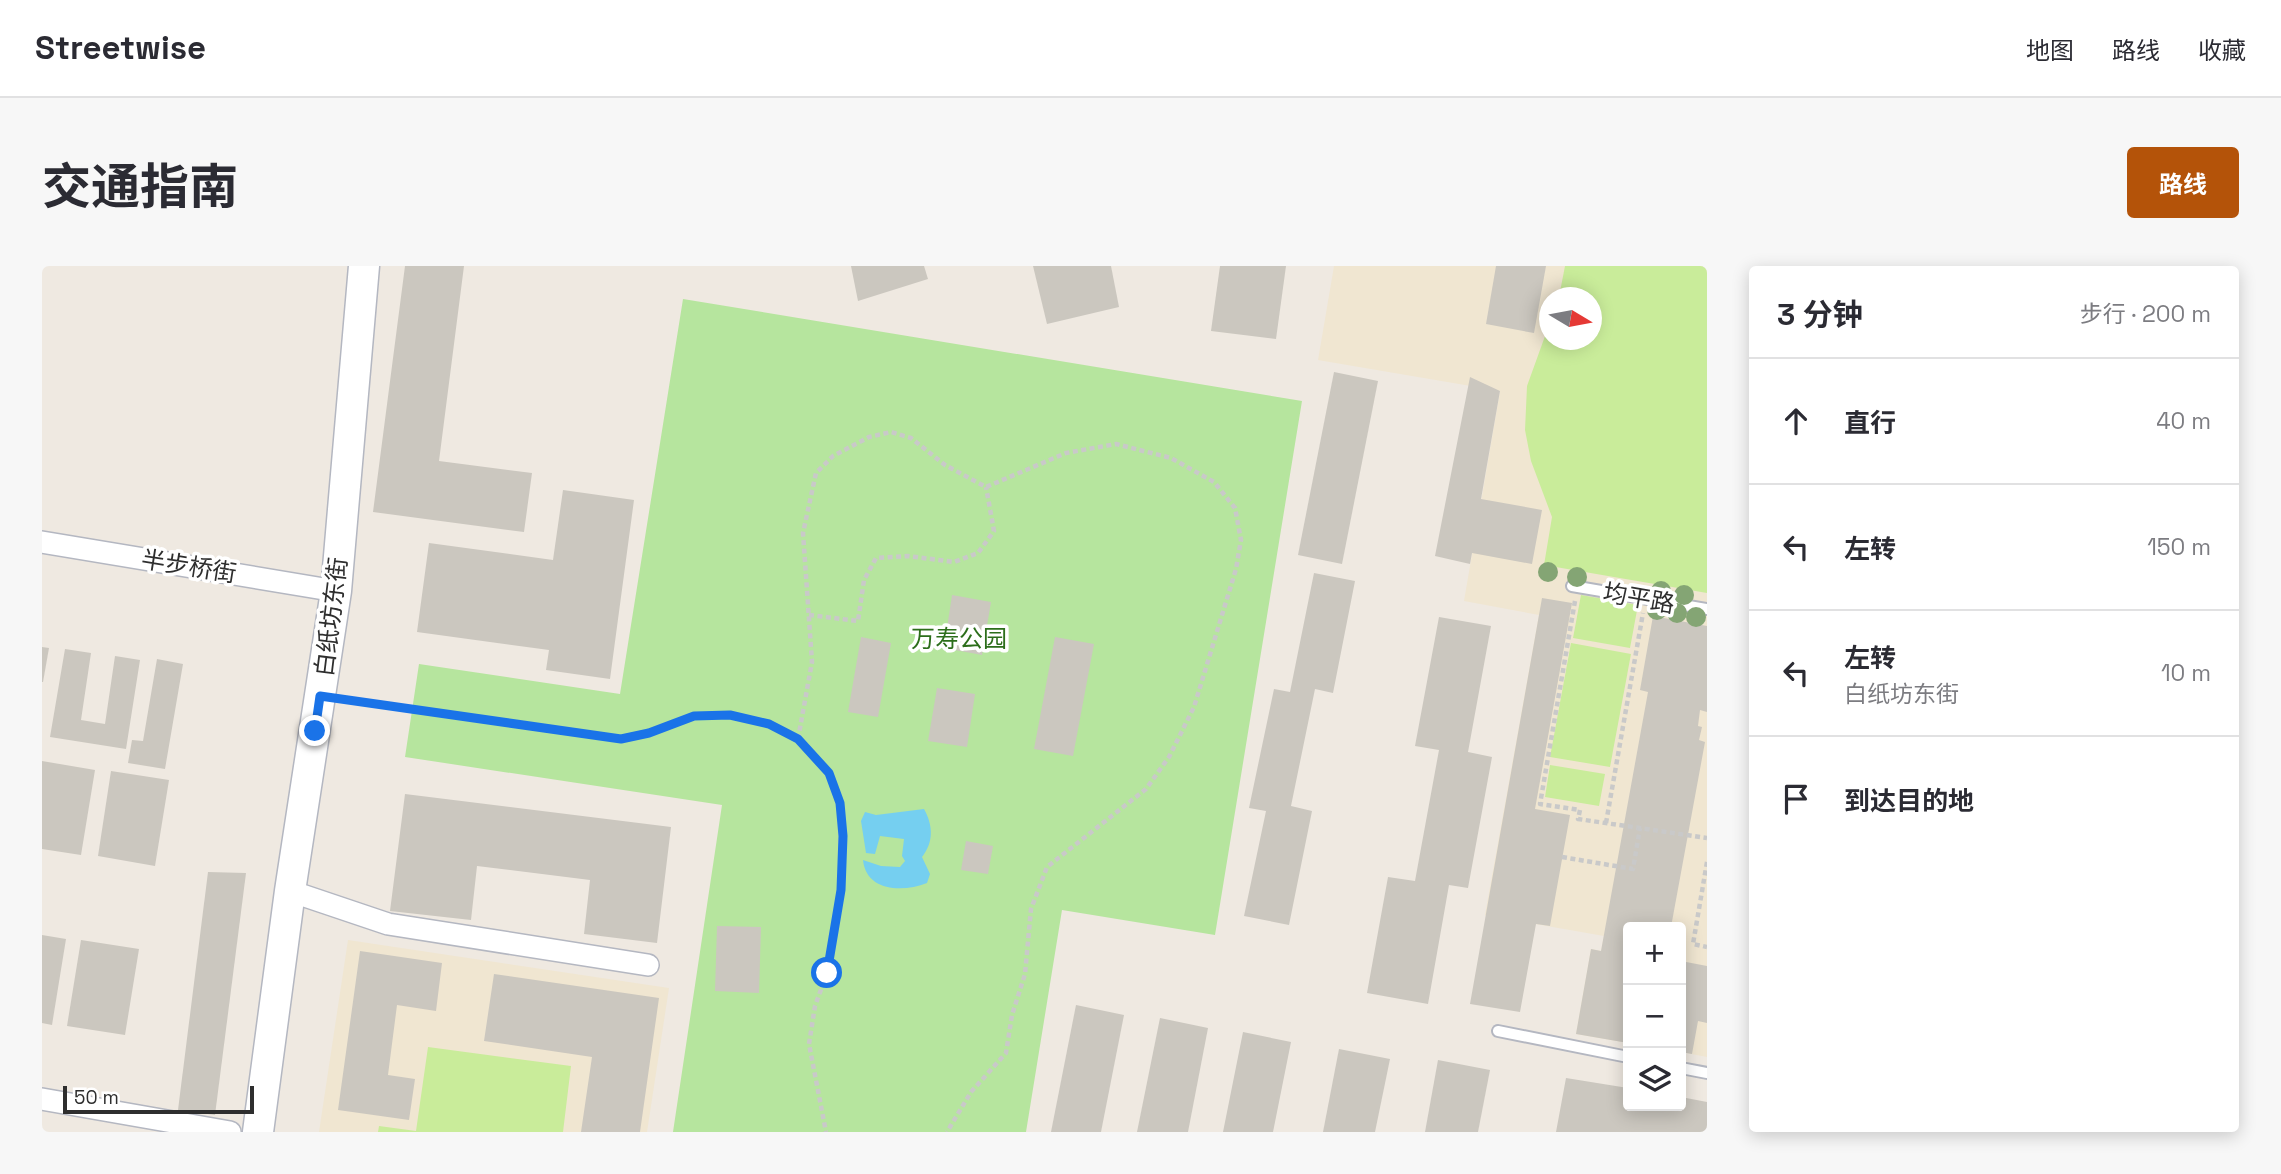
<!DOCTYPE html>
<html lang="zh">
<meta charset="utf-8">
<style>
:root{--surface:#fff;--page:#f7f7f7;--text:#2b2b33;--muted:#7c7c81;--line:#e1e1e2;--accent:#b45309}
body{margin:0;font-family:"Space Grotesk","Noto Sans SC",sans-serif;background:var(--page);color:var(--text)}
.controls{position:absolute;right:21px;bottom:21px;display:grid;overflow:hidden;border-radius:7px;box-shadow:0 4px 18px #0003}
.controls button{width:63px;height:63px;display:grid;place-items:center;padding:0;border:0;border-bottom:2px solid var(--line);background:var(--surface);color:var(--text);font:35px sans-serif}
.compass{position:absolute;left:1497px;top:21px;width:63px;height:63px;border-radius:50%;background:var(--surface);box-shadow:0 4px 18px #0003;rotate:100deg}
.scale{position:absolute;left:21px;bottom:18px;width:191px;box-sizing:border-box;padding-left:7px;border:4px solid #2e2e2e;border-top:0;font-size:19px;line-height:24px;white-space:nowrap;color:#2e2e2e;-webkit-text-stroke:5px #fff;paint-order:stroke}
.stop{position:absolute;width:21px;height:21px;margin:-16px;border:5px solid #1a73e8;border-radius:50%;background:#fff}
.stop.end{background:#1a73e8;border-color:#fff;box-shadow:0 2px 7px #0008}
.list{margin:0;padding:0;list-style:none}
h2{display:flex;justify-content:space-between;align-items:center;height:91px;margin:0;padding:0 28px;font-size:30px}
h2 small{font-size:23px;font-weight:400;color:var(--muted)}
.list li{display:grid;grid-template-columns:46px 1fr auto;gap:21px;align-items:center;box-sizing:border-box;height:126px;padding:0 28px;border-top:2px solid var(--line)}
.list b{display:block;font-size:26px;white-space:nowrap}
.list p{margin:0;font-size:23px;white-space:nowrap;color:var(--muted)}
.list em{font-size:23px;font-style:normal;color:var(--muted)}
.icon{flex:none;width:38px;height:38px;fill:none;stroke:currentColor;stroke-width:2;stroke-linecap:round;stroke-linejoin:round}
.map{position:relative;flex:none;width:1665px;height:866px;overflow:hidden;border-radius:7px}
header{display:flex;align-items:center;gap:42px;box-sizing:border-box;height:98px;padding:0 35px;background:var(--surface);border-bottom:2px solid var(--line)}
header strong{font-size:33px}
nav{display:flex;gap:38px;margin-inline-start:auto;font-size:24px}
.intro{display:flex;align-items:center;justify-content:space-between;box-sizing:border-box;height:168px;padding:0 42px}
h1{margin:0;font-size:49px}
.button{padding:18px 32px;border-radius:7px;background:var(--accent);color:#fff;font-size:24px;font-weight:700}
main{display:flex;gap:42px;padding:0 42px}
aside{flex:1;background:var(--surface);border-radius:7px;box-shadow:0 4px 18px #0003}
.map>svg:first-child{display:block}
.education{fill:#f0e6d1;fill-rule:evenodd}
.green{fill:#b6e59e}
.pitch{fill:#c9ec9a}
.water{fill:#75cff0}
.building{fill:#cbc7bf}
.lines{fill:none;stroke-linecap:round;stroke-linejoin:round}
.lane-casing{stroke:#b4b7c1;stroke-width:14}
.street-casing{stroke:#b4b7c1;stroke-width:24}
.secondary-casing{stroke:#b4b7c1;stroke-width:33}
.path{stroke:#c9c9c9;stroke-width:4.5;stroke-dasharray:5 3.5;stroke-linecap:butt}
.lane{stroke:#fff;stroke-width:10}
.street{stroke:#fff;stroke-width:21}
.secondary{stroke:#fff;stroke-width:30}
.tree{fill:#84a574}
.route{stroke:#1a73e8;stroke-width:9}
.labels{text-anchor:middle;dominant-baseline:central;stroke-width:7;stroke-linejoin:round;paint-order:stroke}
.street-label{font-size:24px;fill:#2e2e2e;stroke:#fff}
.park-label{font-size:24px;fill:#2c6e1b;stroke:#fff}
</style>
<header>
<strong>Streetwise</strong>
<nav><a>地图</a><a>路线</a><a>收藏</a></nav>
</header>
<div class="intro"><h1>交通指南</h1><a class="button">路线</a></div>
<main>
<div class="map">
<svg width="1665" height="866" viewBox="0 0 1665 866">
<rect width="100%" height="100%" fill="#efe9e1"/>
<g class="education">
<path d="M1292,0H1665V791L1639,786V661H1586V777L1534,768L1549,683L1559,685L1562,670L1443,649L1497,349L1422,335L1458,125L1276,94ZM1507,32H1549V74H1507Z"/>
<polygon points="306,674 627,722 605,866 277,866"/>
</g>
<polygon class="green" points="641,33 1260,135 1173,669 1020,644 984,866 631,866 680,539 363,491 377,398 578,428"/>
<g class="pitch">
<polygon points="1523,0 1665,0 1665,327 1502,299 1510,251 1489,195 1483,164 1485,120 1507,59 1507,74 1549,74 1549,32 1517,31"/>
<polygon points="1539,329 1596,339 1588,382 1531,372"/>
<polygon points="1529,377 1589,388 1568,501 1508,491"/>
<polygon points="1508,499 1563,508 1557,540 1503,531"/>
<polygon points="386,781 529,800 521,866 336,866 337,860 374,865"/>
</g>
<path class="water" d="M882,543C891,559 892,576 880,591L888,608L885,617C860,627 824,625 821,594L839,600L858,601L863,595L860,590L862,573L838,570L833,588L824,587L819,555L823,546L834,549Z"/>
<g class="building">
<polygon points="363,0 422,0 397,195 490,207 482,266 331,246"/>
<polygon points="809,0 882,0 886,13 816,35"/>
<polygon points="991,0 1069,0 1077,41 1005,58"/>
<polygon points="1178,0 1244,0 1234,73 1169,65"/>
<polygon points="1454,0 1504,0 1492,67 1444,58"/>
<polygon points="1292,106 1336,115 1300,298 1256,289"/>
<polygon points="1428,111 1458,125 1439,233 1500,244 1490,298 1430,287 1428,298 1393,290"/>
<polygon points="521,224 592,234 568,413 504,404 507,384 375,366 387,277 511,294"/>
<polygon points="1272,307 1313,315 1291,427 1273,423 1249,540 1270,545 1247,659 1202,650 1224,545 1207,542 1232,423 1248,426"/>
<polygon points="910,329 949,336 940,389 902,382"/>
<polygon points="1500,332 1530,337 1493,543 1528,549 1508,660 1494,658 1478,746 1428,738"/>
<polygon points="1611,350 1665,360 1665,446 1658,444 1656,460 1660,461 1657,474 1663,476 1629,661 1586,661 1586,777 1534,768 1549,683 1559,685 1606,426 1598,424"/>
<polygon points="1397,351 1449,360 1426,486 1450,491 1426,622 1407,619 1386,738 1325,727 1346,611 1373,615 1397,484 1373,480"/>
<polygon points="819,371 849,377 836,451 806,446"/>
<polygon points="1013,371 1052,378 1031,490 992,483"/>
<polygon points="0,381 7,382 1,416 0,416"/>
<polygon points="23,383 49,387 39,454 63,458 73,390 98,394 84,483 8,471"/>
<polygon points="115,393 141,398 123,503 86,497 90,474 101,475"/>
<polygon points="895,422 933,428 925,481 886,475"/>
<polygon points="0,495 53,504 39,589 0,583"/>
<polygon points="69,505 127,514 113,600 56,590"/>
<polygon points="363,528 629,561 615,677 542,668 548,614 435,600 429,654 348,645"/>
<polygon points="924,575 951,580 946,608 919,604"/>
<polygon points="166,606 204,607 173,849 136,844"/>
<polygon points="675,660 719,661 717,727 673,725"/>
<polygon points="0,669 24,673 10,759 0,757"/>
<polygon points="39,674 97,683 83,769 25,760"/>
<polygon points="318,685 400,697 394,745 355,739 346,809 373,813 367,854 296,844"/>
<polygon points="1639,695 1665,700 1665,757 1656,755 1650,788 1639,786"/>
<polygon points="452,708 617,732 598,866 539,866 550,791 442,775"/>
<polygon points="1034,739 1082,749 1059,866 1009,866"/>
<polygon points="1118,752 1166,762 1146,866 1095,866"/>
<polygon points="1201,766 1249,776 1231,866 1181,866"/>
<polygon points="1297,783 1348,793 1333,866 1281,866"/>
<polygon points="1396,794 1448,804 1436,866 1383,866"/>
<polygon points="1524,812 1586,822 1586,840 1639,840 1639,831 1665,836 1665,866 1514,866"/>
</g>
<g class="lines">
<g class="lane-casing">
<g id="lane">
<polyline points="1530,320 1665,343"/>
<polyline points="1456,765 1586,791"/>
<polyline points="1639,802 1665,807"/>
</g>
</g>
<g class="street-casing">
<g id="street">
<polyline points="0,276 294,325"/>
<polyline points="248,625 346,658 606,699"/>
<polyline points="0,833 188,866"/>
</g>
</g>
<g class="secondary-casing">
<polyline id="secondary" points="216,866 248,625 294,325 322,0"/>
</g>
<g class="path">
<polyline points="1533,335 1498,538 1538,544 1536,553 1665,572"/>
<polyline points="767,349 816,355 822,314 834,292 866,290 912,296 936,287 952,265 944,221"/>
<polyline points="303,433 579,473 607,467 652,450 688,449 728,458 756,473 787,507 798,537 799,624 785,707 773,740 767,778 784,866"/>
<polyline points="756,473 770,396 761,267 774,207 791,190 827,171 849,166 869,172 903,199 944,221 1024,187 1074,178 1129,192 1172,216 1193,242 1199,274 1194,303 1152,441 1127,491 1104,523 1005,601 989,643 983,708 970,749 964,787 929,826 905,866"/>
<polyline points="1564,557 1601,347"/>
<polyline points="1520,591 1591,603 1598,562"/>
<polyline points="1665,596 1651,678 1665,681"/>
</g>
<use href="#lane" class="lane"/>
<use href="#street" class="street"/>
<use href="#secondary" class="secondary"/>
</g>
<g class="tree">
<circle cx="1506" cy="306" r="10"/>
<circle cx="1535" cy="311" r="10"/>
<circle cx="1619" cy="325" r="10"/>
<circle cx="1642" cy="329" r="10"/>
<circle cx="1615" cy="344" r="10"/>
<circle cx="1635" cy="347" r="10"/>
<circle cx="1654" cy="351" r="10"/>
</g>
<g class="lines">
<polyline class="route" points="273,465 278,430 579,473 607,467 652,450 688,449 727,458 756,473 787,507 798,537 801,570 799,624 785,707"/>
</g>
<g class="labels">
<g class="street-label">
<text transform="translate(147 300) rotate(9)">半步桥街</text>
<text transform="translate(1597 332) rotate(10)">均平路</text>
<text transform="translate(289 351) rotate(-83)">白纸坊东街</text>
</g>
<g class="park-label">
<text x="917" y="372">万寿公园</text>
</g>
</g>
</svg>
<div class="controls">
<button>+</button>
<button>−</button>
<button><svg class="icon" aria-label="layers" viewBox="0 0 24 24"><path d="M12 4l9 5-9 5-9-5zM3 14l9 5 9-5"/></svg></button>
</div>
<svg class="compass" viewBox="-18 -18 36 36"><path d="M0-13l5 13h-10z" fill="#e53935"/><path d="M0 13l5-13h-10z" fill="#7c7c81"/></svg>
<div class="scale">50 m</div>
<div class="stop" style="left:785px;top:707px"></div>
<div class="stop end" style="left:273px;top:465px"></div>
</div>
<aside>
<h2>3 分钟<small>步行 · 200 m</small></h2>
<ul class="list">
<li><svg class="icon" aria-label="ahead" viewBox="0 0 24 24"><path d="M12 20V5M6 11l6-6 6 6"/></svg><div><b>直行</b></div><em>40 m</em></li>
<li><svg class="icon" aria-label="left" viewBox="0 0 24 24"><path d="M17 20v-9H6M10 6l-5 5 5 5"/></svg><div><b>左转</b></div><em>150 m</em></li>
<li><svg class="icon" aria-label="left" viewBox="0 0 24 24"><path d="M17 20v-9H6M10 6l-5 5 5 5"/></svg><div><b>左转</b><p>白纸坊东街</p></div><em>10 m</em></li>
<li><svg class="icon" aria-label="arrive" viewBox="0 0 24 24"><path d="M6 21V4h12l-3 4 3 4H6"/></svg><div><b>到达目的地</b></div></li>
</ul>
</aside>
</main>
